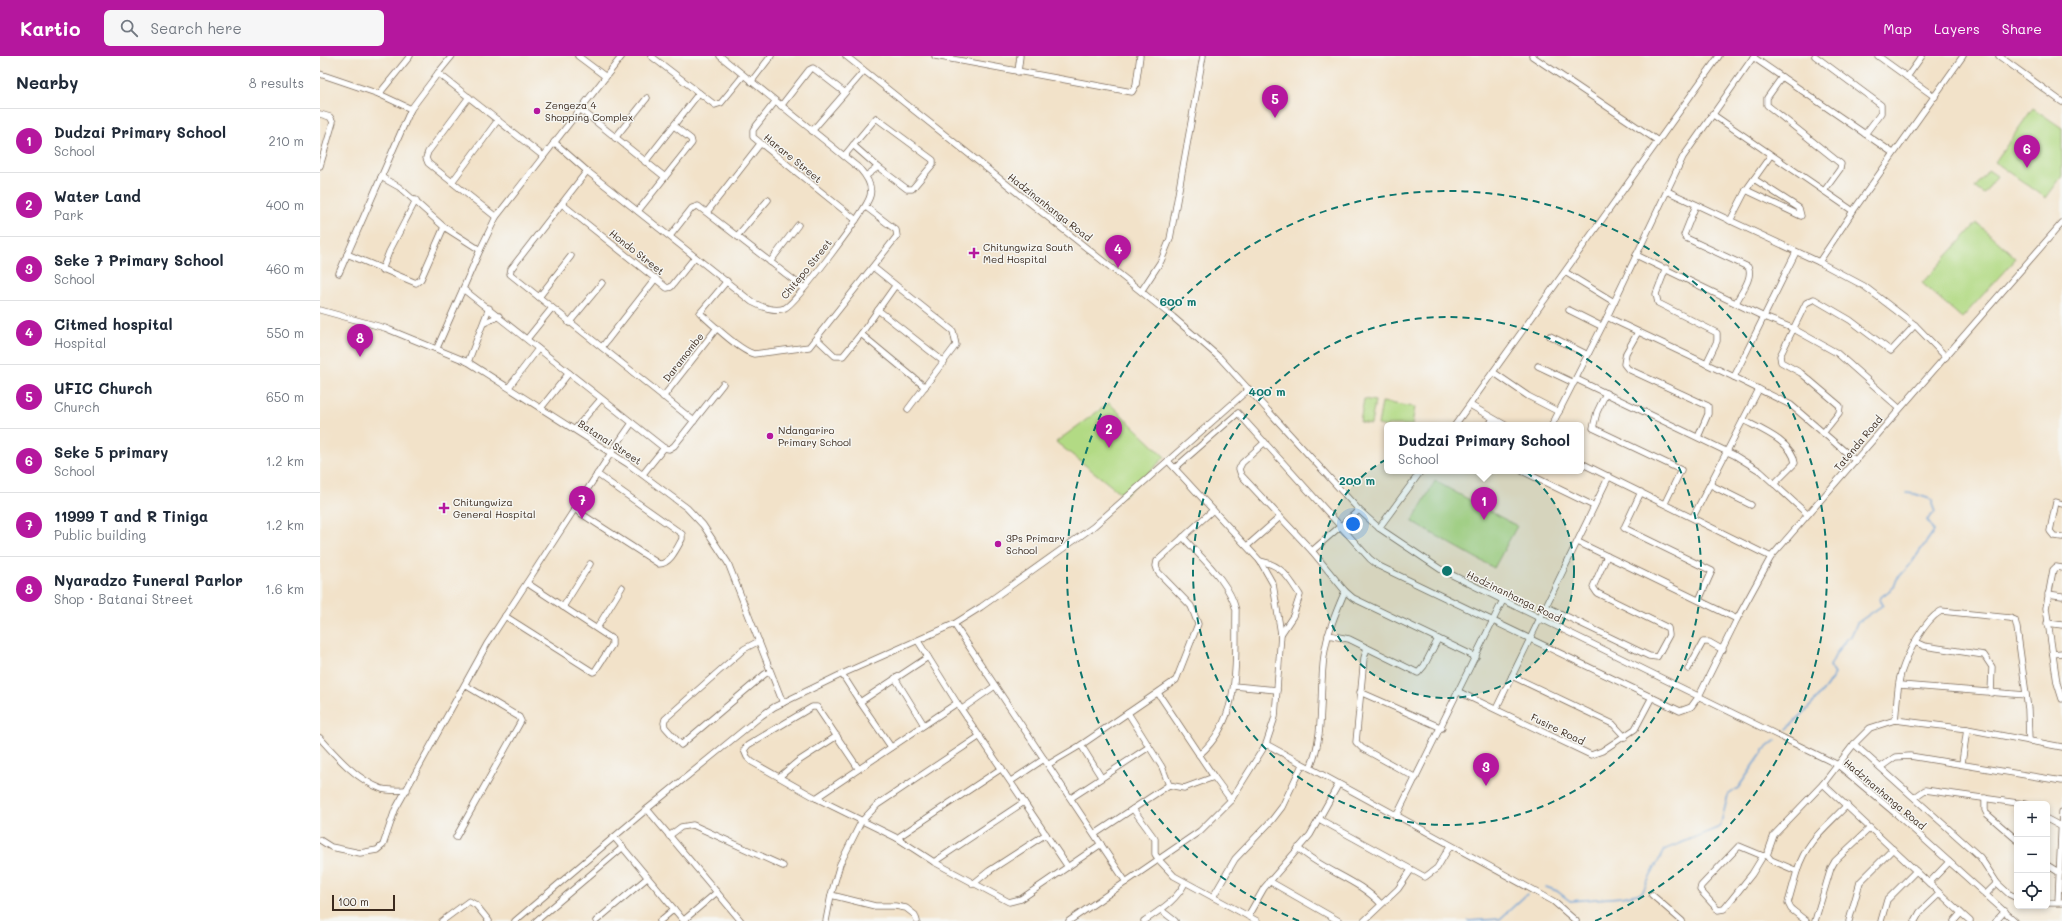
<!DOCTYPE html>
<meta charset="utf-8">
<style>
:root{--surface:#fff;--page:#f6f6f7;--text:#1f2937;--muted:#747a83;--line:#e0e1e3;--accent:#b5179e}
body{margin:0;font-family:Mali,sans-serif;background:var(--page);color:var(--text)}
.controls{position:absolute;right:12px;bottom:12px;display:grid;overflow:hidden;border-radius:6px;box-shadow:0 2px 6px #0003}
.controls button{width:36px;height:36px;display:grid;place-items:center;padding:0;border:0;border-bottom:1px solid var(--line);background:var(--surface);color:var(--text);font:20px sans-serif}
.scale{position:absolute;left:12px;bottom:10px;width:63px;box-sizing:border-box;padding-left:4px;border:2px solid #3b2a1e;border-top:0;font-size:11px;line-height:14px;white-space:nowrap;color:#3b2a1e;-webkit-text-stroke:3px #f6f6f2;paint-order:stroke}
.you{position:absolute;left:1033px;top:468px;width:14px;height:14px;margin:-10px;border:3px solid #fff;border-radius:50%;background:#1a73e8;box-shadow:0 0 0 6px #1a73e833}
.badge{display:grid;place-items:center;width:26px;height:26px;border-radius:50%;background:var(--accent);color:#fff;font-size:13px;font-weight:700}
.pin{position:absolute;translate:-50% -33px;filter:drop-shadow(0 1px 2px #0008)}
.pin::after{content:'';position:absolute;top:21px;width:14px;height:12px;background:inherit;clip-path:polygon(0 0,100% 0,50% 100%)}
.popup{position:absolute;left:1064px;top:366px;width:200px;height:52px;box-sizing:border-box;display:grid;place-content:center;border-radius:6px;background:var(--surface);filter:drop-shadow(0 1px 3px #0005);font-size:13px;white-space:nowrap;color:var(--muted)}
.popup b{font-size:15px;color:var(--text)}
.popup::after{content:'';position:absolute;left:50%;top:100%;margin-left:-8px;border:8px solid transparent;border-top-color:var(--surface)}
.list{margin:0;padding:0;list-style:none}
h2{display:flex;justify-content:space-between;align-items:center;height:52px;margin:0;padding:0 16px;font-size:17px}
h2 small{font-size:13px;font-weight:400;color:var(--muted)}
.list li{display:grid;grid-template-columns:26px 1fr auto;gap:12px;align-items:center;box-sizing:border-box;height:64px;padding:0 16px;border-top:1px solid var(--line)}
.list b{display:block;font-size:15px;white-space:nowrap}
.list p{margin:0;font-size:13px;white-space:nowrap;color:var(--muted)}
.list em{font-size:13px;font-style:normal;color:var(--muted)}
.icon{flex:none;width:22px;height:22px;fill:none;stroke:currentColor;stroke-width:2;stroke-linecap:round;stroke-linejoin:round}
.map{position:relative;flex:none;width:1742px;height:865px;overflow:hidden}
header{display:flex;align-items:center;gap:24px;box-sizing:border-box;height:56px;padding:0 20px;background:var(--accent);color:#fff}
header strong{font-size:19px}
nav{display:flex;gap:22px;margin-inline-start:auto;font-size:14px}
.search{width:280px;height:36px;background:var(--page);display:flex;align-items:center;gap:10px;box-sizing:border-box;padding:0 14px;border-radius:6px;color:var(--muted);font-size:15px}
main{display:flex}
aside{flex:1;background:var(--surface)}
.map>svg:first-child{display:block}
.green{fill:#b2da84;stroke:#768251}
.lines{fill:none;stroke-linecap:round;stroke-linejoin:round}
.stream{stroke:#689fd5;stroke-width:1.5}
.minor-casing{stroke:#7b6a5a;stroke-width:7}
.minor{stroke:#fff;stroke-width:5.5}
.ring{fill:none;stroke:#0f766e;stroke-width:2;stroke-dasharray:7 5}
.poi-dot{fill:#b5179e;stroke:#f6f6f2;stroke-width:1.5}
.labels{text-anchor:middle;dominant-baseline:central;stroke-width:3;stroke-linejoin:round;paint-order:stroke}
.poi-label{font-size:10px;fill:#3b2a1e;stroke:#f6f6f2;text-anchor:start}
.street-label{font-size:10px;fill:#3b2a1e;stroke:#f6f6f2}
.centre{fill:#0f766e;stroke:#f6f6f2;stroke-width:2}
.ring-label{font-size:12px;text-anchor:middle;font-weight:bold;fill:#0f766e;stroke:#f6f6f2;stroke-width:3;stroke-linejoin:round;paint-order:stroke}
</style>
<header>
<strong>Kartio</strong>
<div class="search"><svg class="icon" aria-label="search" viewBox="0 0 24 24"><circle cx="10" cy="10" r="6"/><path d="M15 15l6 6"/></svg>Search here</div>
<nav><a>Map</a><a>Layers</a><a>Share</a></nav>
</header>
<main>
<aside>
<h2>Nearby<small>8 results</small></h2>
<ul class="list">
<li><span class="badge">1</span><div><b>Dudzai Primary School</b><p>School</p></div><em>210 m</em></li>
<li><span class="badge">2</span><div><b>Water Land</b><p>Park</p></div><em>400 m</em></li>
<li><span class="badge">3</span><div><b>Seke 7 Primary School</b><p>School</p></div><em>460 m</em></li>
<li><span class="badge">4</span><div><b>Citmed hospital</b><p>Hospital</p></div><em>550 m</em></li>
<li><span class="badge">5</span><div><b>UFIC Church</b><p>Church</p></div><em>650 m</em></li>
<li><span class="badge">6</span><div><b>Seke 5 primary</b><p>School</p></div><em>1.2 km</em></li>
<li><span class="badge">7</span><div><b>11999 T and R Tiniga</b><p>Public building</p></div><em>1.2 km</em></li>
<li><span class="badge">8</span><div><b>Nyaradzo Funeral Parlor</b><p>Shop · Batanai Street</p></div><em>1.6 km</em></li>
</ul>
</aside>
<div class="map">
<svg width="1742" height="865" viewBox="0 0 1742 865">
<rect width="100%" height="100%" fill="#f6f6f2"/>
<filter id="ink" filterUnits="userSpaceOnUse"><feTurbulence type="fractalNoise" baseFrequency=".025" numOctaves="2"/><feDisplacementMap in="SourceGraphic" scale="8" xChannelSelector="R" yChannelSelector="G"/><feConvolveMatrix kernelMatrix="1 2 1 2 8 2 1 2 1" color-interpolation-filters="sRGB"/></filter>
<filter id="wash" filterUnits="userSpaceOnUse"><feTurbulence type="fractalNoise" baseFrequency=".012" numOctaves="4" result="noise"/><feDisplacementMap in="SourceGraphic" scale="16" xChannelSelector="R" yChannelSelector="G"/><feGaussianBlur stdDeviation="0.9" result="paint"/><feColorMatrix in="noise" values="0 0 0 0 0 0 0 0 0 0 0 0 0 0 0 0 0 1.4 0 .05"/><feComposite in="paint" operator="in"/></filter>
<g filter="url(#wash)">
<rect width="100%" height="100%" fill="#f2e2c9"/>
<g class="green">
<polygon points="1713,52 1742,72 1742,120 1726,142 1675,106"/>
<polygon points="1668,114 1677,120 1664,138 1655,132"/>
<polygon points="1657,167 1696,202 1642,262 1602,227"/>
<polygon points="1044,343 1055,345 1051,368 1040,366"/>
<polygon points="1062,346 1095,351 1092,369 1067,369 1067,371 1058,369"/>
<polygon points="789,347 845,401 804,440 736,386"/>
<polygon points="1115,425 1197,470 1174,512 1092,466"/>
</g>
<g class="lines">
<g class="stream">
<path d="M1467,673C1486,656 1502,639 1515,618L1510,610L1516,598L1525,585L1531,580L1537,567L1563,549L1560,544L1561,541L1574,531L1577,523L1590,509L1614,475L1607,464L1615,456L1612,448L1613,444L1595,438L1586,437"/>
<polyline points="1226,831 1237,835 1250,845 1302,841 1322,837 1344,794 1400,771 1408,739 1418,732 1445,693 1456,684"/>
<polyline points="1148,865 1180,863 1207,838"/>
</g>
</g>
</g>
<g filter="url(#ink)">
<g class="lines">
<g class="minor-casing">
<g id="minor">
<polyline points="258,0 286,21"/>
<polyline points="331,0 395,49 401,47 423,20"/>
<polyline points="526,0 853,261 900,302 1039,454 1059,472 1120,513 1518,709 1575,757 1695,865"/>
<polyline points="615,0 812,36 816,29 820,0"/>
<polyline points="1212,0 1338,85"/>
<polyline points="1495,0 1561,49 1561,57 1545,78"/>
<polyline points="1558,0 1615,41"/>
<polyline points="1679,0 1742,46"/>
<polyline points="1433,1 1573,97"/>
<polyline points="698,16 700,0"/>
<polyline points="118,17 132,0"/>
<polyline points="0,18 59,38 90,0"/>
<polyline points="1462,21 1447,42 1447,49 1521,108 1520,113 1504,135"/>
<polyline points="1587,21 1602,0"/>
<polyline points="431,26 451,0"/>
<polyline points="59,38 91,53 118,17 223,100"/>
<polyline points="149,41 108,96 106,102 108,107 176,161"/>
<polyline points="455,46 433,74 433,81 536,164"/>
<polyline points="461,50 489,14 493,12 524,36"/>
<polyline points="260,53 345,121 318,155"/>
<polyline points="0,58 10,61 13,66 0,110"/>
<polyline points="1392,58 1533,155"/>
<polyline points="492,75 544,15"/>
<polyline points="295,82 327,42"/>
<path d="M234,86L267,115L432,246C441,251 455,256 465,252C476,247 547,153 550,140C553,130 547,121 540,113L400,0"/>
<polyline points="533,89 558,111"/>
<polyline points="524,100 556,62 613,104 613,108 592,133 587,133 558,111 546,120"/>
<polyline points="325,106 379,37"/>
<polyline points="267,115 191,213 190,218 374,365"/>
<polyline points="61,121 79,131 124,171 160,194"/>
<polyline points="345,121 372,87 371,83 354,70"/>
<polyline points="132,126 178,64"/>
<polyline points="1426,134 1481,160 1479,152 1434,123"/>
<polyline points="1347,135 1499,206 1544,230 1595,269 1626,301"/>
<polyline points="242,148 347,232 351,231 375,201"/>
<path d="M1376,149L1364,179L1366,182L1428,211C1434,221 1420,238 1416,247"/>
<polyline points="387,156 440,88"/>
<polyline points="1410,165 1426,134 1451,99"/>
<polyline points="350,180 372,152 378,150 484,232"/>
<polyline points="417,180 448,144"/>
<polyline points="27,198 96,227 101,223 124,171"/>
<polyline points="1316,199 1444,261 1472,272 1517,297 1579,352"/>
<polyline points="450,206 478,169"/>
<polyline points="1499,206 1533,155 1643,0"/>
<polyline points="553,211 633,275 636,289 588,353"/>
<polyline points="1346,212 1336,238 1338,247 1397,277 1397,285 1386,308"/>
<polyline points="62,214 69,196 96,144"/>
<polyline points="1245,216 1294,246"/>
<polyline points="19,217 91,53"/>
<path d="M407,225L380,257C392,268 420,295 434,298L489,291L577,180L576,174L546,151"/>
<polyline points="143,233 344,392 323,418"/>
<polyline points="822,234 841,205 850,183 883,0"/>
<polyline points="219,241 251,200"/>
<polyline points="0,254 65,272 148,306 308,408 367,452 383,469 408,507 463,647"/>
<polyline points="558,254 624,306"/>
<polyline points="1249,254 1281,270"/>
<polyline points="1287,261 1414,321 1471,349 1536,405"/>
<polyline points="164,267 179,260"/>
<polyline points="249,267 282,227"/>
<polyline points="1318,276 1306,297 1304,308 1308,313 1388,350 1388,358 1378,381"/>
<polyline points="541,278 605,331"/>
<polyline points="1230,280 1268,299"/>
<polyline points="207,283 232,252"/>
<polyline points="497,283 515,300 523,300 541,278 575,230"/>
<polyline points="282,291 336,222"/>
<polyline points="117,292 160,194 176,161 302,0"/>
<polyline points="148,306 169,252"/>
<polyline points="1218,310 1254,327"/>
<polyline points="1173,316 1208,340 1239,356"/>
<polyline points="1414,321 1476,196"/>
<polyline points="1256,323 1414,399 1440,415 1487,458"/>
<polyline points="189,331 218,293"/>
<polyline points="1286,337 1277,356 1273,372 1361,414 1345,447"/>
<polyline points="343,341 397,272"/>
<polyline points="1150,349 1185,369"/>
<polyline points="221,352 249,317"/>
<path d="M1423,364C1440,373 1473,386 1475,407L1454,428"/>
<polyline points="1135,369 1399,0"/>
<polyline points="1169,369 1173,363"/>
<polyline points="1232,369 1287,261 1363,101 1434,0"/>
<polyline points="255,373 281,343"/>
<polyline points="1503,377 1519,357 1520,350 1481,317 1461,306 1460,300 1486,247 1494,243 1530,264 1571,295 1595,269"/>
<polyline points="945,386 922,407 919,413 921,419 992,495 1025,535 1033,542 1156,601"/>
<polyline points="344,392 349,393 354,390 403,328"/>
<polyline points="1261,407 1451,501"/>
<polyline points="855,412 918,357 1050,503 1059,510 1360,655 1371,651 1379,640 1417,563 1451,501 1742,167"/>
<polyline points="1202,415 1274,450"/>
<polyline points="1391,429 1431,449"/>
<polyline points="1321,436 1304,472 1392,515 1379,544"/>
<polyline points="1742,448 1736,446 1730,475 1734,480 1742,481"/>
<path d="M254,453L339,508C350,508 357,492 362,483V478L277,418"/>
<polyline points="1373,461 1439,333"/>
<polyline points="1059,472 1101,415"/>
<path d="M863,481C882,503 909,525 916,554C915,606 922,662 879,699"/>
<polyline points="1258,486 1417,563"/>
<polyline points="927,490 959,462"/>
<polyline points="992,495 1039,454"/>
<path d="M940,505C962,509 968,521 980,539L973,560L961,578"/>
<polyline points="1742,512 1736,511 1733,514 1726,552 1737,627 1742,643"/>
<polyline points="1728,538 1742,540"/>
<polyline points="243,551 270,508"/>
<polyline points="1227,551 1329,600 1337,601 1349,579 1348,572 1277,537 1273,531 1287,500"/>
<polyline points="185,560 273,616 275,615 292,589 292,583 207,527"/>
<polyline points="1727,567 1742,569"/>
<polyline points="634,568 806,826"/>
<polyline points="277,572 302,531"/>
<polyline points="1008,579 1029,583 1098,617 1104,610 1118,583"/>
<polyline points="439,585 424,593 345,663 344,667 345,671 361,689 445,618 450,616"/>
<polyline points="598,585 637,647 748,811"/>
<polyline points="1595,586 1604,590 1664,599 1672,611 1671,637"/>
<polyline points="1047,592 1044,602 1036,686 1042,692 1096,722"/>
<polyline points="1733,598 1742,597"/>
<polyline points="1368,613 1383,586 1389,586 1403,594"/>
<polyline points="522,618 540,646"/>
<polyline points="1192,620 1293,668 1305,681"/>
<polyline points="575,622 604,669"/>
<polyline points="1580,629 1706,639"/>
<polyline points="914,630 957,634"/>
<polyline points="1040,636 1122,672"/>
<polyline points="1139,636 1271,699 1282,695 1315,673 1332,641"/>
<polyline points="838,637 894,721 911,744"/>
<polyline points="642,653 675,630"/>
<polyline points="1176,653 1289,420"/>
<polyline points="808,657 842,711 849,729 864,732 894,721"/>
<path d="M1575,664C1577,649 1577,631 1581,617C1587,599 1603,565 1621,555L1690,562L1695,564L1697,572L1708,653L1709,685"/>
<path d="M0,682C17,701 37,724 62,733C70,735 78,734 87,734"/>
<polyline points="946,688 1233,845 1256,865"/>
<polyline points="1534,688 1660,801 1677,827"/>
<polyline points="761,689 781,721"/>
<polyline points="571,691 540,646 608,601"/>
<polyline points="1642,707 1647,673"/>
<polyline points="729,708 761,689 856,624 878,568 871,550 838,516 836,510 837,505 893,454"/>
<polyline points="1561,711 1575,701 1590,700 1742,725"/>
<polyline points="538,712 497,651 492,651 428,689 424,694 427,701 432,706 496,742 577,782 614,806 689,846 701,843 781,788"/>
<path d="M990,712C1005,680 999,635 1004,600C1007,577 1016,556 1025,535"/>
<polyline points="459,721 477,706 517,680"/>
<polyline points="691,725 724,703"/>
<path d="M1503,728L1454,779L1447,799L1451,804L1477,815C1486,785 1506,771 1527,749"/>
<polyline points="1595,741 1605,734 1705,748"/>
<polyline points="496,742 637,647"/>
<polyline points="751,742 829,691"/>
<polyline points="1665,742 1665,754 1667,758 1697,784"/>
<polyline points="327,753 421,865"/>
<polyline points="813,753 835,783 835,798 839,804 854,820 937,865"/>
<polyline points="1076,761 1183,544"/>
<polyline points="999,763 1105,821 1117,812 1130,790"/>
<polyline points="1727,763 1742,771"/>
<polyline points="775,778 849,729"/>
<polyline points="349,780 361,771 373,769 463,810"/>
<polyline points="136,781 201,665 199,661 145,629"/>
<polyline points="294,781 364,865"/>
<polyline points="577,782 682,712"/>
<polyline points="0,784 11,791 40,797 57,794 63,789 75,754 167,588 291,397 312,367"/>
<path d="M978,792C1003,815 1038,823 1061,848"/>
<polyline points="1443,800 1432,818 1404,853 1398,854 1380,834 1381,830 1419,790 1443,800 1447,799"/>
<polyline points="614,806 704,746"/>
<polyline points="1727,809 1740,817"/>
<polyline points="1477,815 1468,847 1471,853 1486,865"/>
<polyline points="949,825 1019,865"/>
<polyline points="1609,827 1629,806"/>
<polyline points="653,828 669,815 726,778"/>
<polyline points="511,839 555,850 575,850 586,852 595,859 597,865"/>
<polyline points="1332,839 1362,865"/>
<polyline points="1665,839 1677,827 1689,838 1697,842"/>
<polyline points="893,841 915,803 952,764 962,751 982,709"/>
<polyline points="1738,846 1742,756"/>
<polyline points="1727,847 1742,847"/>
<polyline points="841,854 855,865"/>
<polyline points="1641,857 1503,728 1534,688 1550,672 1575,664 1647,673 1742,691"/>
<polyline points="928,860 944,832 990,779 1018,729"/>
<polyline points="364,864 397,836"/>
<polyline points="122,865 149,845 156,849 169,865"/>
<polyline points="195,865 327,753 441,660 454,651 522,618 634,568 661,551 773,471 929,333"/>
<polyline points="216,865 303,791"/>
<polyline points="276,865 327,822"/>
<polyline points="340,865 354,853"/>
<polyline points="506,865 511,839 520,808 541,766 557,749 660,680"/>
<polyline points="749,865 880,775 911,744 946,688 955,661 961,578 953,528 940,505 848,405"/>
<path d="M824,865C840,854 856,845 865,827"/>
<polyline points="1044,865 1078,833 1091,814"/>
<polyline points="1495,865 1511,812 1515,805 1550,772"/>
<polyline points="1529,865 1540,826 1573,793"/>
<polyline points="1561,865 1567,844 1596,815"/>
<polyline points="1595,865 1600,856 1619,838"/>
<polyline points="1634,865 1641,857 1650,865"/>
<polyline points="1676,865 1685,855"/>
</g>
</g>
<use href="#minor" class="minor"/>
</g>
</g>
<circle cx="1127" cy="515" r="127" fill="#0f766e" fill-opacity=".12"/>
<g class="ring">
<circle cx="1127" cy="515" r="127"/>
<circle cx="1127" cy="515" r="254"/>
<path d="M979 865A380 380 0 1 1 1275 865"/>
</g>
<g class="poi-dot">
<circle cx="217" cy="55" r="4"/>
<path d="M652 191h4v4h4v4h-4v4h-4v-4h-4v-4h4z"/>
<circle cx="450" cy="380" r="4"/>
<path d="M122 446h4v4h4v4h-4v4h-4v-4h-4v-4h4z"/>
<circle cx="678" cy="488" r="4"/>
</g>
<g class="labels">
<g class="poi-label">
<text x="225" y="49">Zengeza 4<tspan x="225" dy="12">Shopping Complex</tspan></text>
<text x="663" y="191">Chitungwiza South<tspan x="663" dy="12">Med Hospital</tspan></text>
<text x="458" y="374">Ndangariro<tspan x="458" dy="12">Primary School</tspan></text>
<text x="133" y="446">Chitungwiza<tspan x="133" dy="12">General Hospital</tspan></text>
<text x="686" y="482">3Ps Primary<tspan x="686" dy="12">School</tspan></text>
</g>
<g class="street-label">
<text transform="translate(473 102) rotate(39)">Harare Street</text>
<text transform="translate(730 151) rotate(38)">Hadzinanhanga Road</text>
<text transform="translate(317 196) rotate(38)">Hondo Street</text>
<text transform="translate(486 213) rotate(-51)">Chitepo Street</text>
<text transform="translate(363 301) rotate(-52)">Daramombe</text>
<text transform="translate(290 386) rotate(33)">Batanai Street</text>
<text transform="translate(1538 387) rotate(-50)">Tatenda Road</text>
<text transform="translate(1194 540) rotate(26)">Hadzinanhanga Road</text>
<text transform="translate(1238 673) rotate(26)">Fusire Road</text>
<text transform="translate(1565 738) rotate(40)">Hadzinanhanga Road</text>
</g>
</g>
<circle cx="1127" cy="515" r="6" class="centre"/>
<g class="ring-label">
<text x="858" y="250">600 m</text>
<text x="947" y="340">400 m</text>
<text x="1037" y="429">200 m</text>
</g>
</svg>
<div class="controls">
<button>+</button>
<button>−</button>
<button><svg class="icon" aria-label="locate" viewBox="0 0 24 24"><circle cx="12" cy="12" r="6"/><path d="M12 2v4M12 18v4M2 12h4M18 12h4"/></svg></button>
</div>
<div class="scale">100 m</div>
<div class="you"></div>
<div class="pin badge" style="left:1164px;top:464px">1</div>
<div class="popup"><b>Dudzai Primary School</b>School</div>
<div class="pin badge" style="left:789px;top:392px">2</div>
<div class="pin badge" style="left:1166px;top:730px">3</div>
<div class="pin badge" style="left:798px;top:212px">4</div>
<div class="pin badge" style="left:955px;top:62px">5</div>
<div class="pin badge" style="left:1707px;top:112px">6</div>
<div class="pin badge" style="left:262px;top:463px">7</div>
<div class="pin badge" style="left:40px;top:301px">8</div>
</div>
</main>
